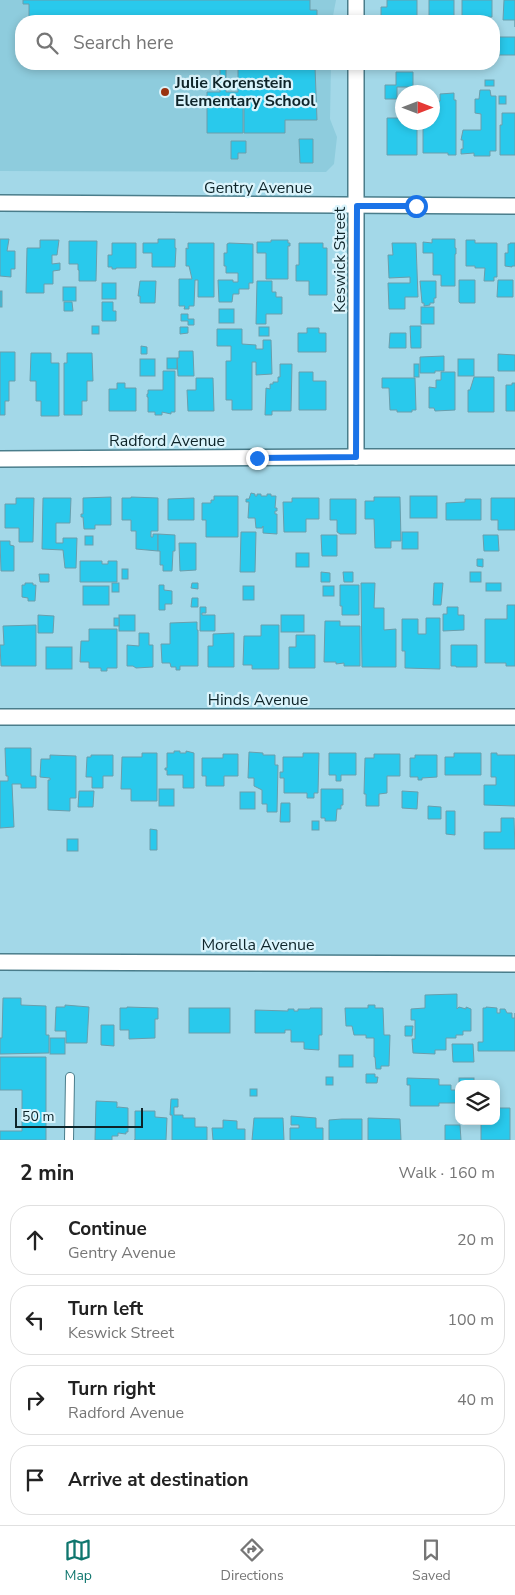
<!DOCTYPE html>
<meta charset="utf-8">
<style>
:root{--surface:#fff;--page:#f6f6f6;--text:#222;--muted:#767676;--line:#e0e0e0;--accent:#0f766e}
body{margin:0;font-family:"Nunito Sans",sans-serif;background:var(--page);color:var(--text)}
.controls{position:absolute;right:15px;bottom:15px;display:grid;overflow:hidden;border-radius:10px;box-shadow:0 2px 8px #0003}
.controls button{width:45px;height:45px;display:grid;place-items:center;padding:0;border:0;border-bottom:1px solid var(--line);background:var(--surface);color:var(--text);font:25px sans-serif}
.compass{position:absolute;left:395px;top:85px;width:45px;height:45px;border-radius:50%;background:var(--surface);box-shadow:0 2px 8px #0003;rotate:90deg}
.scale{position:absolute;left:15px;bottom:12px;width:128px;box-sizing:border-box;padding-left:5px;border:2px solid #0e2429;border-top:0;font-size:14px;line-height:18px;white-space:nowrap;color:#0e2429;-webkit-text-stroke:4px #daf4fc;paint-order:stroke}
.stop{position:absolute;width:15px;height:15px;margin:-11px;border:4px solid #1a73e8;border-radius:50%;background:#fff}
.stop.end{background:#1a73e8;border-color:#fff;box-shadow:0 1px 5px #0008}
.list{margin:0;padding:0;list-style:none}
h2{display:flex;justify-content:space-between;align-items:center;height:65px;margin:0;padding:0 20px;font-size:21px}
h2 small{font-size:16px;font-weight:400;color:var(--muted)}
.list li{display:grid;grid-template-columns:32px 1fr auto;gap:15px;align-items:center;box-sizing:border-box;height:70px;margin:0 10px 10px;padding:0 10px;border:1px solid var(--line);border-radius:20px}
.list b{display:block;font-size:19px;white-space:nowrap}
.list p{margin:0;font-size:16px;white-space:nowrap;color:var(--muted)}
.list em{font-size:16px;font-style:normal;color:var(--muted)}
.icon{flex:none;width:28px;height:28px;fill:none;stroke:currentColor;stroke-width:2;stroke-linecap:round;stroke-linejoin:round}
.map{position:relative;flex:none;width:515px;height:1140px;overflow:hidden}
.search{position:absolute;background:var(--surface);box-shadow:0 2px 8px #0003;left:15px;right:15px;top:15px;height:55px;display:flex;align-items:center;gap:12px;box-sizing:border-box;padding:0 18px;border-radius:20px;color:var(--muted);font-size:19px}
.sheet{height:385px;background:var(--surface)}
nav{display:flex;justify-content:space-around;align-items:center;box-sizing:border-box;height:70px;border-top:1px solid var(--line);background:var(--surface);font-size:14px;color:var(--muted)}
nav a{display:grid;justify-items:center;gap:2px}
nav .on{color:var(--accent)}
.map>svg:first-child{display:block}
.built{fill:#8eccdd}
.building{fill:#29c9ec;stroke:#6a9eac}
.lines{fill:none;stroke-linecap:round;stroke-linejoin:round}
.service-casing{stroke:#4a7d8b;stroke-width:10}
.minor-casing{stroke:#4a7d8b;stroke-width:18}
.service{stroke:#fff;stroke-width:8}
.minor{stroke:#fff;stroke-width:15}
.route{stroke:#1a73e8;stroke-width:6}
.poi-dot{fill:#9a3311;stroke:#daf4fc;stroke-width:2}
.labels{text-anchor:middle;dominant-baseline:central;stroke-width:4.5;stroke-linejoin:round;paint-order:stroke}
.poi-label{font-size:16px;font-weight:bold;fill:#0e2429;stroke:#daf4fc;text-anchor:start}
.street-label{font-size:16px;fill:#0e2429;stroke:#daf4fc}
</style>
<div class="map">
<svg width="515" height="1140" viewBox="0 0 515 1140">
<rect width="100%" height="100%" fill="#a3d8e8"/>
<polygon class="built" points="0,0 336,0 332,21 21,21 21,64 331,64 330,119 337,137 334,164 326,172 0,171"/>
<g class="building">
<polygon points="23,0 310,0 310,10 317,10 317,21 103,21 103,18 98,18 98,21 29,21 29,4 23,4"/>
<polygon points="387,0 417,0 417,21 381,21 381,7 387,7"/>
<rect x="429" y="0" width="25" height="21"/>
<polygon points="462,0 492,0 492,17 481,17 481,21 462,21"/>
<polygon points="504,0 515,0 515,27 515,20 503,20"/>
<rect x="494" y="33" width="2" height="18"/>
<rect x="499" y="37" width="16" height="18"/>
<rect x="164" y="64" width="16" height="3"/>
<polygon points="220,64 226,64 226,92 238,92 238,64 317,64 317,67 315,67 317,120 285,120 285,133 244,133 244,103 243,103 243,133 207,133 207,92 220,92"/>
<rect x="385" y="64" width="28" height="4"/>
<polygon points="396,72 413,72 413,87 397,87 397,99 385,99 385,85 396,85"/>
<rect x="485" y="80" width="9" height="6"/>
<polygon points="480,90 490,90 491,96 496,96 496,151 490,151 490,156 474,156 474,153 461,154 461,149 463,149 463,140 461,140 463,130 481,130 481,114 475,113 475,99 479,99"/>
<polygon points="454,93 454,100 456,100 456,155 448,155 448,153 423,153 423,122 432,122 432,101 440,101 440,94"/>
<rect x="499" y="96" width="7" height="8"/>
<polygon points="502,113 515,113 515,155 500,155 500,125 502,125"/>
<polygon points="387,118 402,118 402,122 406,122 406,124 417,124 417,155 387,155"/>
<polygon points="299,139 313,139 313,163 300,163"/>
<polygon points="231,141 246,141 246,153 238,153 238,159 231,159"/>
<polygon points="0,239 9,239 7,251 15,251 15,269 11,269 11,277 0,276"/>
<polygon points="158,239 175,239 175,248 176,248 175,267 152,267 152,253 143,253 143,243 158,243"/>
<polygon points="432,239 455,239 455,248 456,248 456,254 455,254 455,286 441,286 441,275 433,275 433,253 423,253 423,242 432,243"/>
<polygon points="40,240 59,240 57,255 52,255 52,264 60,263 60,270 53,271 53,284 44,284 44,293 26,293 27,248 40,248"/>
<polygon points="271,240 288,240 288,243 290,243 290,246 288,246 288,279 266,279 266,253 257,253 257,242 271,242"/>
<polygon points="466,240 475,240 475,243 497,243 497,277 494,277 494,281 484,281 485,268 475,268 475,266 466,266"/>
<polygon points="69,241 97,241 96,281 79,281 79,270 78,270 78,264 69,264"/>
<polygon points="112,243 136,243 136,268 116,268 116,269 112,269 112,267 108,267 108,255 112,255"/>
<polygon points="188,243 214,243 214,297 198,297 198,280 195,280 194,306 189,306 189,309 184,309 185,306 179,306 179,279 192,279 189,266 186,266 186,248 188,249"/>
<polygon points="229,243 253,244 253,283 249,283 249,289 239,289 239,294 233,294 232,302 219,302 218,280 233,280 233,282 238,282 238,273 226,273 226,266 224,266 224,253 227,253 227,244"/>
<polygon points="299,243 323,243 323,248 327,248 327,295 309,295 309,281 296,281 296,265 299,265"/>
<polygon points="392,243 416,243 418,297 405,297 405,309 389,309 388,283 410,283 410,277 389,278 388,255 393,255"/>
<polygon points="510,243 515,243 515,266 512,266 512,267 505,266 505,253 508,253 508,244 510,244"/>
<polygon points="459,280 475,280 475,303 460,303 459,302"/>
<polygon points="498,280 513,280 513,297 497,297"/>
<polygon points="140,281 156,281 155,303 140,303 140,296 138,296"/>
<polygon points="257,281 272,281 272,292 276,292 276,297 282,297 282,314 266,314 266,324 256,324"/>
<polygon points="420,281 436,281 436,298 434,298 434,303 430,303 430,305 424,306 424,303 422,303"/>
<rect x="102" y="283" width="14" height="16"/>
<rect x="63" y="287" width="13" height="14"/>
<rect x="0" y="291" width="2" height="16"/>
<polygon points="64,302 72,302 73,311 64,311"/>
<polygon points="102,302 113,302 113,311 116,311 116,321 102,321"/>
<rect x="421" y="307" width="13" height="17"/>
<rect x="219" y="309" width="15" height="14"/>
<polygon points="181,314 188,314 188,319 194,319 194,325 188,325 188,321 181,321"/>
<rect x="92" y="326" width="7" height="8"/>
<polygon points="410,326 421,326 421,348 411,348"/>
<polygon points="180,327 188,327 188,333 180,334"/>
<rect x="259" y="327" width="10" height="9"/>
<polygon points="307,328 319,328 319,333 326,333 326,352 298,352 298,333 307,333"/>
<polygon points="217,329 242,329 242,344 256,345 256,349 263,349 263,340 271,340 272,374 256,375 256,362 252,362 252,410 232,410 232,400 226,400 226,361 231,361 231,346 217,346"/>
<polygon points="390,333 406,333 406,348 389,348"/>
<polygon points="141,346 147,347 147,354 141,354"/>
<polygon points="179,351 193,351 194,376 178,376 177,358 179,358"/>
<polygon points="0,352 15,352 15,381 9,381 9,401 5,401 5,415 0,415"/>
<polygon points="31,353 51,353 51,363 59,363 59,416 41,416 41,401 36,401 36,381 30,381"/>
<polygon points="67,353 92,353 93,381 87,381 87,401 82,401 82,415 64,415 64,363 67,363"/>
<polygon points="498,354 515,355 515,371 498,371"/>
<polygon points="444,356 444,371 435,371 435,373 420,373 420,357"/>
<rect x="167" y="358" width="10" height="11"/>
<rect x="140" y="359" width="15" height="17"/>
<rect x="458" y="359" width="16" height="17"/>
<polygon points="280,364 292,364 291,411 272,411 272,415 265,415 266,388 270,389 270,384 273,384 273,382 278,382 278,377 280,377"/>
<rect x="414" y="364" width="5" height="13"/>
<polygon points="163,371 175,371 175,412 171,412 171,414 162,412 162,415 155,415 155,412 148,412 148,397 147,397 147,394 148,394 148,390 163,390"/>
<polygon points="299,372 313,372 313,381 326,381 326,410 299,410"/>
<polygon points="441,372 455,372 455,410 435,411 434,408 429,408 429,387 436,388 436,380 441,380"/>
<polygon points="474,377 494,377 494,412 468,412 468,390 470,390"/>
<polygon points="196,378 213,378 214,411 188,411 187,390 196,390"/>
<polygon points="382,378 415,378 416,410 412,410 412,412 397,412 397,410 390,410 389,388 382,388"/>
<polygon points="117,383 125,383 125,388 136,388 136,411 109,411 109,389 117,389"/>
<polygon points="512,383 515,383 515,411 506,411 506,385 512,385"/>
<polygon points="251,493 255,494 255,496 257,496 257,494 261,494 261,496 267,496 267,494 271,494 271,496 276,496 275,508 277,508 277,511 275,511 275,514 277,514 277,534 263,533 263,526 262,528 256,528 255,518 248,518 249,502 246,502 246,499 249,499"/>
<polygon points="214,496 238,496 238,537 206,537 206,520 202,520 202,503 211,503 211,500 214,500"/>
<rect x="410" y="496" width="27" height="22"/>
<polygon points="111,497 111,525 95,525 95,529 84,529 83,517 81,517 81,514 83,514 83,498"/>
<polygon points="131,497 158,498 158,531 151,531 151,537 153,537 153,534 158,534 158,551 136,549 136,531 131,531 131,520 122,520 122,498 131,498"/>
<polygon points="374,497 400,497 401,541 391,541 391,548 375,548 374,519 365,519 365,501 374,501"/>
<polygon points="16,498 34,498 33,542 19,542 19,528 5,528 5,504 16,504"/>
<polygon points="43,498 71,498 70,523 56,523 56,543 63,543 63,538 77,538 76,568 65,568 63,550 42,549"/>
<polygon points="194,498 194,520 168,520 168,499"/>
<polygon points="292,498 319,498 319,519 306,519 306,532 284,532 283,502 292,502"/>
<polygon points="491,498 515,498 515,530 498,530 498,520 491,520"/>
<polygon points="330,499 356,499 356,534 340,534 337,532 337,520 330,520"/>
<polygon points="465,499 481,499 481,520 446,520 446,503 465,502"/>
<polygon points="241,532 256,532 255,572 240,572"/>
<rect x="402" y="532" width="16" height="17"/>
<polygon points="158,534 175,535 175,551 173,551 172,571 163,571 163,565 160,565 160,551 158,551"/>
<polygon points="321,535 337,535 337,556 322,556"/>
<polygon points="483,535 498,535 499,551 484,551"/>
<rect x="85" y="536" width="8" height="9"/>
<polygon points="0,541 10,541 10,545 14,546 14,571 1,571"/>
<polygon points="179,543 196,543 196,570 180,571"/>
<rect x="296" y="553" width="13" height="14"/>
<polygon points="477,559 483,559 483,567 477,566"/>
<polygon points="80,561 102,561 102,564 108,564 108,561 117,561 117,582 80,582"/>
<rect x="122" y="569" width="6" height="10"/>
<polygon points="321,572 330,573 330,582 321,582"/>
<polygon points="343,572 353,572 353,582 344,582"/>
<rect x="470" y="572" width="11" height="10"/>
<polygon points="39,574 49,574 49,582 40,582"/>
<polygon points="25,583 33,583 33,585 36,585 35,601 28,601 28,598 22,597 22,585 25,585"/>
<rect x="112" y="583" width="7" height="9"/>
<polygon points="192,583 198,583 198,589 191,588"/>
<polygon points="361,583 375,583 374,608 384,608 384,630 396,629 396,667 362,667"/>
<polygon points="434,583 443,583 441,605 433,605"/>
<rect x="486" y="583" width="15" height="8"/>
<polygon points="159,585 164,585 164,590 172,591 172,604 165,604 165,610 159,610"/>
<polygon points="340,585 359,585 359,615 342,615 342,606 340,606"/>
<rect x="83" y="586" width="26" height="19"/>
<rect x="243" y="586" width="11" height="14"/>
<rect x="323" y="586" width="11" height="10"/>
<polygon points="192,598 198,598 198,607 191,607"/>
<polygon points="507,605 515,605 515,666 506,666 506,663 485,663 485,619 507,619"/>
<polygon points="200,607 206,607 206,613 202,613 202,615 215,615 215,631 200,631"/>
<polygon points="447,607 458,607 458,615 464,615 464,630 443,631 443,614 447,614"/>
<polygon points="38,615 54,616 53,633 38,633"/>
<rect x="119" y="615" width="16" height="16"/>
<rect x="281" y="615" width="23" height="17"/>
<rect x="114" y="618" width="5" height="8"/>
<polygon points="426,618 440,618 440,669 405,668 405,651 402,651 402,619 418,619 418,634 426,634"/>
<polygon points="325,621 340,621 340,626 360,626 360,666 344,666 344,663 336,664 336,662 324,662"/>
<polygon points="197,622 197,630 198,630 198,666 180,666 180,670 176,670 176,667 171,667 170,663 162,663 161,644 170,644 170,623"/>
<polygon points="36,625 36,666 1,666 0,645 4,645 3,626"/>
<polygon points="261,625 279,625 279,669 252,669 252,665 243,665 244,636 261,636"/>
<polygon points="89,629 117,629 117,668 107,668 107,671 101,671 101,668 89,668 89,662 80,662 81,641 89,641"/>
<polygon points="139,633 149,633 149,645 153,645 153,667 136,668 133,666 127,666 127,645 139,646"/>
<polygon points="234,633 234,667 208,667 208,646 213,646 213,634"/>
<polygon points="296,635 315,635 315,668 289,668 289,647 296,647"/>
<polygon points="451,645 477,645 477,667 456,667 456,666 451,666"/>
<rect x="46" y="647" width="26" height="22"/>
<polygon points="5,748 31,748 31,776 36,776 36,788 21,788 21,784 12,784 14,827 0,828 0,781 8,781 8,776 6,776"/>
<polygon points="174,751 180,751 180,753 186,753 186,751 194,753 194,788 183,788 183,775 167,775 167,770 165,770 165,768 167,768 167,753 174,753"/>
<polygon points="249,752 263,753 263,755 275,755 275,765 278,765 277,812 267,812 267,804 262,804 262,790 254,786 254,778 248,778"/>
<polygon points="142,753 157,753 157,801 131,801 131,789 121,789 122,757 142,757"/>
<polygon points="303,753 319,753 318,793 314,793 314,798 307,798 307,793 284,793 284,778 280,778 280,772 283,772 283,757 303,757"/>
<polygon points="329,753 356,753 356,775 341,775 341,781 336,781 336,775 329,775"/>
<polygon points="454,753 481,753 481,775 445,775 445,757 454,757"/>
<polygon points="491,753 497,753 497,755 515,755 515,806 484,805 484,785 496,785 496,777 491,777"/>
<polygon points="223,754 238,754 238,776 224,776 224,786 206,786 206,776 202,776 202,758 223,758"/>
<polygon points="374,754 400,754 400,776 387,776 387,793 379,794 379,806 366,806 366,794 364,794 365,758 374,758"/>
<polygon points="50,755 76,756 76,798 70,798 70,811 48,810 48,780 50,780 50,778 40,777 41,759 50,759"/>
<polygon points="91,755 113,755 113,776 103,776 103,788 92,788 92,777 86,777 87,757 91,757"/>
<polygon points="415,755 437,755 437,777 422,778 422,780 418,780 418,777 410,777 410,758 415,758"/>
<rect x="159" y="789" width="15" height="17"/>
<polygon points="321,789 343,789 343,805 341,805 341,809 337,809 336,821 325,821 325,818 321,818"/>
<polygon points="79,791 94,791 93,807 78,807"/>
<polygon points="402,791 418,792 417,809 402,808"/>
<rect x="240" y="792" width="15" height="17"/>
<polygon points="281,803 290,803 290,822 280,822"/>
<polygon points="428,806 441,807 441,819 428,819"/>
<polygon points="446,811 455,811 455,835 446,834"/>
<polygon points="501,818 514,818 515,849 484,849 484,832 501,832"/>
<rect x="312" y="821" width="7" height="9"/>
<polygon points="150,829 157,830 157,850 150,850"/>
<rect x="67" y="839" width="11" height="12"/>
<polygon points="457,994 457,1009 459,1007 466,1009 466,1007 471,1009 471,1031 463,1031 463,1035 456,1035 456,1038 446,1038 446,1050 435,1050 435,1054 413,1053 412,1039 415,1039 415,1020 411,1020 411,1009 425,1008 425,995"/>
<polygon points="3,998 21,998 21,1005 46,1006 46,1035 49,1035 49,1053 0,1054 0,1038 2,1038"/>
<polygon points="65,1005 89,1007 87,1043 66,1043 66,1031 55,1031 56,1007 65,1007"/>
<polygon points="368,1005 375,1005 375,1008 383,1008 384,1035 390,1035 389,1066 381,1066 381,1069 376,1069 375,1057 374,1057 374,1038 366,1038 366,1035 354,1035 352,1026 346,1026 345,1008 368,1008"/>
<polygon points="127,1007 158,1008 158,1019 155,1019 155,1038 129,1039 129,1030 120,1030 120,1008 127,1008"/>
<polygon points="486,1007 497,1008 497,1013 500,1013 500,1009 505,1009 507,1013 512,1013 512,1018 515,1018 515,1013 515,1051 478,1051 478,1042 483,1042 483,1008 486,1008"/>
<rect x="189" y="1008" width="41" height="25"/>
<polygon points="310,1008 322,1008 322,1035 319,1035 319,1050 304,1049 304,1042 291,1042 291,1030 285,1030 285,1033 255,1033 255,1010 288,1011 288,1009 294,1009 294,1011 298,1011 298,1009 310,1009"/>
<polygon points="101,1025 114,1025 114,1046 101,1045"/>
<polygon points="405,1026 413,1026 412,1036 405,1036"/>
<rect x="50" y="1038" width="15" height="16"/>
<polygon points="452,1044 473,1044 474,1062 453,1062"/>
<rect x="339" y="1055" width="14" height="12"/>
<polygon points="0,1057 46,1057 46,1140 0,1140 0,1131 22,1131 22,1090 0,1090"/>
<polygon points="366,1074 375,1074 375,1077 378,1077 377,1083 366,1083"/>
<rect x="326" y="1077" width="7" height="8"/>
<polygon points="407,1078 439,1079 439,1085 451,1085 451,1090 459,1090 459,1103 439,1103 439,1106 410,1106 410,1085 407,1085"/>
<rect x="459" y="1078" width="15" height="6"/>
<rect x="250" y="1089" width="7" height="7"/>
<polygon points="171,1099 178,1099 178,1107 174,1107 174,1115 183,1115 183,1118 195,1118 195,1127 207,1127 207,1140 172,1140 172,1115 170,1115"/>
<polygon points="96,1101 117,1102 117,1108 118,1107 128,1108 128,1132 126,1132 126,1134 118,1133 118,1136 112,1136 112,1140 95,1140"/>
<polygon points="496,1108 510,1108 510,1140 481,1140 481,1121 496,1121"/>
<polygon points="135,1111 155,1111 155,1117 167,1118 166,1140 134,1140 135,1140"/>
<polygon points="291,1116 316,1118 316,1128 323,1128 323,1140 290,1140 290,1128 299,1128 299,1125 291,1125"/>
<polygon points="254,1118 283,1118 284,1140 252,1140"/>
<polygon points="368,1118 400,1119 401,1140 368,1140"/>
<polygon points="342,1119 362,1119 362,1140 329,1140 329,1120"/>
<polygon points="223,1120 237,1121 237,1129 245,1129 245,1140 213,1140 212,1128 223,1128"/>
<polygon points="445,1125 460,1125 461,1140 445,1140"/>
</g>
<g class="lines">
<g class="service-casing">
<polyline id="service" points="69,1140 70,1077"/>
</g>
<g class="minor-casing">
<g id="minor">
<polyline points="356,0 356,21"/>
<polyline points="0,203 515,206"/>
<polyline points="356,457 356,64"/>
<polyline points="0,459 356,457 515,457"/>
<polyline points="0,717 515,717"/>
<polyline points="0,962 515,964"/>
</g>
</g>
<use href="#service" class="service"/>
<use href="#minor" class="minor"/>
</g>
<g class="lines">
<polyline class="route" points="257,458 356,457 357,206 416,206"/>
</g>
<circle class="poi-dot" cx="165" cy="92" r="5"/>
<g class="labels">
<g class="poi-label">
<text x="175" y="83">Julie Korenstein<tspan x="175" dy="18">Elementary School</tspan></text>
</g>
<g class="street-label">
<text x="258" y="188">Gentry Avenue</text>
<text transform="translate(340 260) rotate(-90)">Keswick Street</text>
<text x="167" y="441">Radford Avenue</text>
<text x="258" y="700">Hinds Avenue</text>
<text x="258" y="945">Morella Avenue</text>
</g>
</g>
</svg>
<div class="controls">
<button><svg class="icon" aria-label="layers" viewBox="0 0 24 24"><path d="M12 4l9 5-9 5-9-5zM3 14l9 5 9-5"/></svg></button>
</div>
<svg class="compass" viewBox="-18 -18 36 36"><path d="M0-13l5 13h-10z" fill="#e53935"/><path d="M0 13l5-13h-10z" fill="#767676"/></svg>
<div class="scale">50 m</div>
<div class="stop" style="left:416px;top:206px"></div>
<div class="stop end" style="left:257px;top:458px"></div>
<div class="search"><svg class="icon" aria-label="search" viewBox="0 0 24 24"><circle cx="10" cy="10" r="6"/><path d="M15 15l6 6"/></svg>Search here</div>
</div>
<section class="sheet">
<h2>2 min<small>Walk · 160 m</small></h2>
<ul class="list">
<li><svg class="icon" aria-label="ahead" viewBox="0 0 24 24"><path d="M12 20V5M6 11l6-6 6 6"/></svg><div><b>Continue</b><p>Gentry Avenue</p></div><em>20 m</em></li>
<li><svg class="icon" aria-label="left" viewBox="0 0 24 24"><path d="M17 20v-9H6M10 6l-5 5 5 5"/></svg><div><b>Turn left</b><p>Keswick Street</p></div><em>100 m</em></li>
<li><svg class="icon" aria-label="right" viewBox="0 0 24 24"><path d="M7 20v-9h11M14 6l5 5-5 5"/></svg><div><b>Turn right</b><p>Radford Avenue</p></div><em>40 m</em></li>
<li><svg class="icon" aria-label="arrive" viewBox="0 0 24 24"><path d="M6 21V4h12l-3 4 3 4H6"/></svg><div><b>Arrive at destination</b></div></li>
</ul>
</section>
<nav>
<a class="on"><svg class="icon" aria-label="map" viewBox="0 0 24 24"><path d="M3 6l6-2 6 2 6-2v14l-6 2-6-2-6 2zM9 4v14M15 6v14"/></svg>Map</a>
<a><svg class="icon" aria-label="directions" viewBox="0 0 24 24"><path d="M12 3l9 9-9 9-9-9zM9 14v-3h6M13 9l2 2-2 2"/></svg>Directions</a>
<a><svg class="icon" aria-label="saved" viewBox="0 0 24 24"><path d="M7 4h10v16l-5-4-5 4z"/></svg>Saved</a>
</nav>
